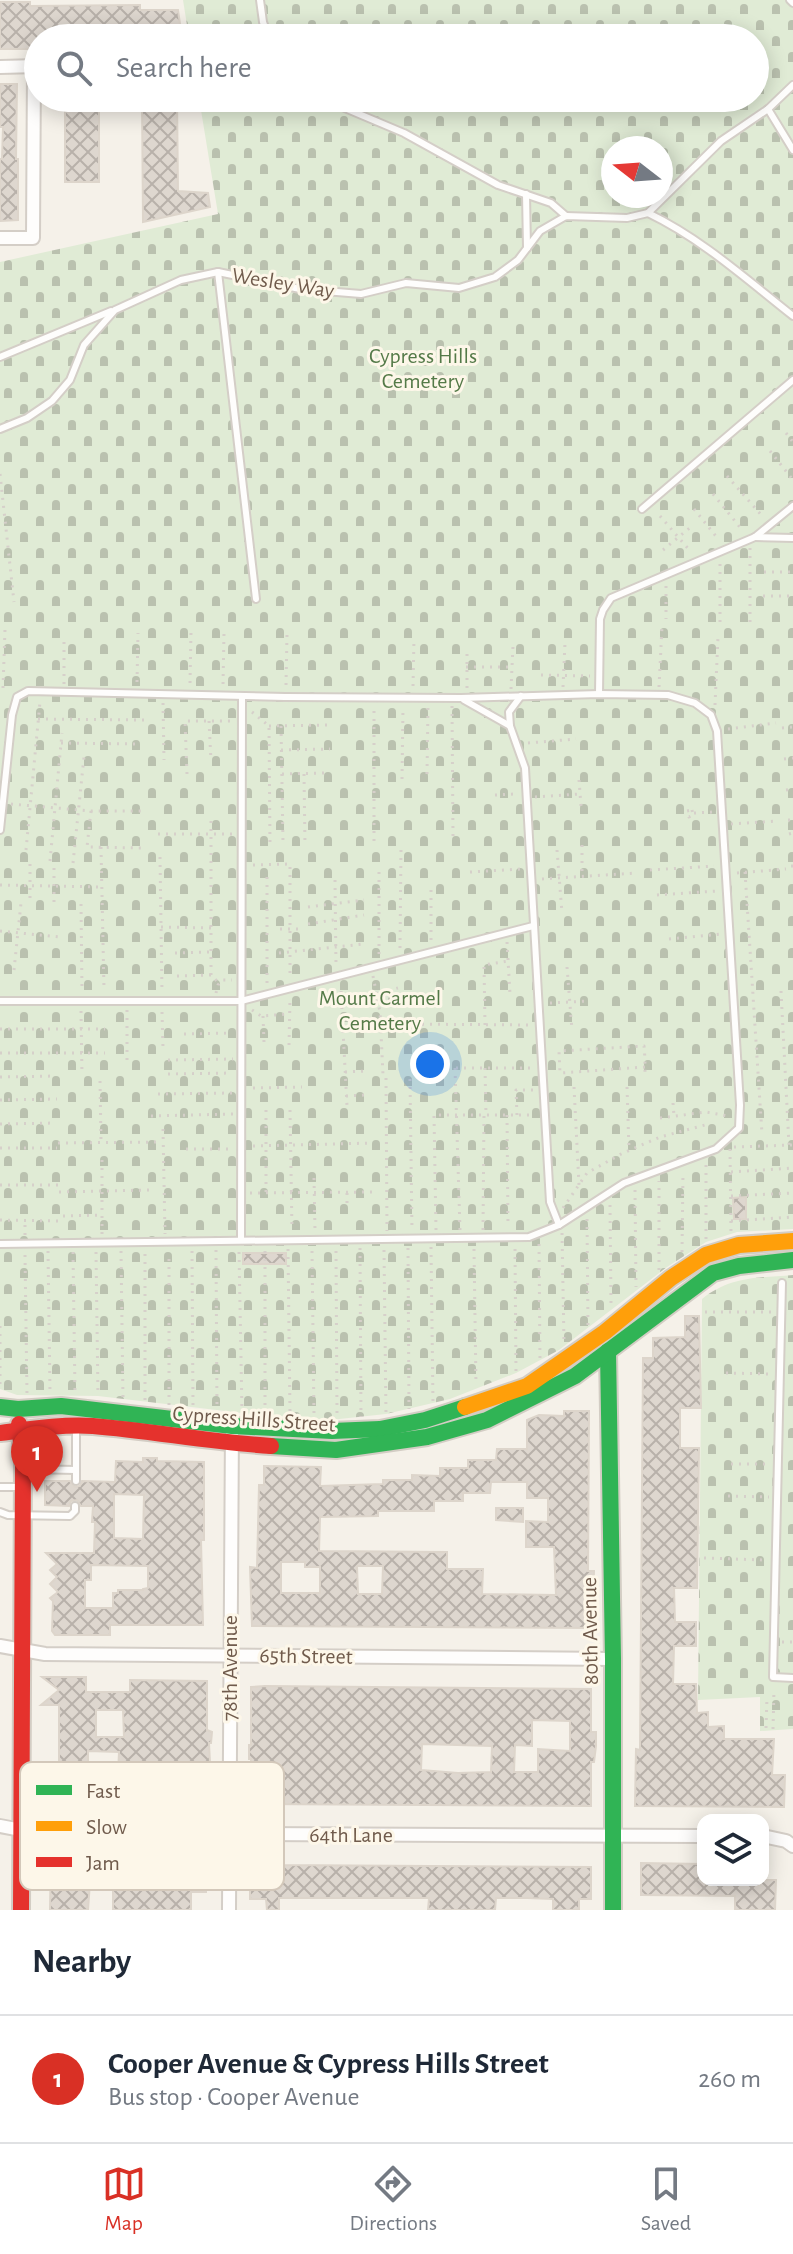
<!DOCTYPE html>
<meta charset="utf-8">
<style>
:root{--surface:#fff;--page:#f2f2f3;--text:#1f2937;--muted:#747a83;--line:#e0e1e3;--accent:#d93025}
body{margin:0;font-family:"Alegreya Sans",sans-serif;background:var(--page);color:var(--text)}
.controls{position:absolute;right:24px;bottom:24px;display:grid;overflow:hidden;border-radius:16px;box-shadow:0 4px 20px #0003}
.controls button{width:72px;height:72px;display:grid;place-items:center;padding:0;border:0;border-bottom:2px solid var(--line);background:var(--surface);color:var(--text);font:40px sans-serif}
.compass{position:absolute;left:601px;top:136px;width:72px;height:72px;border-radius:50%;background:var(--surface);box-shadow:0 4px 20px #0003;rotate:287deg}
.you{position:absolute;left:430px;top:1064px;width:28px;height:28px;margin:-20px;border:6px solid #fff;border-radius:50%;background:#1a73e8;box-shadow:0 0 0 12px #1a73e833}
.badge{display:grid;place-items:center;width:52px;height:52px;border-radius:50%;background:var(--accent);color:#fff;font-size:26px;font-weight:700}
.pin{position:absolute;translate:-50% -66px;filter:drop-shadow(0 2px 4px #0008)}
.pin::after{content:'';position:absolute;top:42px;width:28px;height:24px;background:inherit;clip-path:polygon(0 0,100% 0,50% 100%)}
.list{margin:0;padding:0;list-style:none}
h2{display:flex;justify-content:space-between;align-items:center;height:104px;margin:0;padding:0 32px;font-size:34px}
h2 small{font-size:26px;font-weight:400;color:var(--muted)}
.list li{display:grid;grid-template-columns:52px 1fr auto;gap:24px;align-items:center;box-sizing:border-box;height:128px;padding:0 32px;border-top:2px solid var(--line)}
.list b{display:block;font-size:30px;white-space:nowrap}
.list p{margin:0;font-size:26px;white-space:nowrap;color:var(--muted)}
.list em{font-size:26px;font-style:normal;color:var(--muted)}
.icon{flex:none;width:44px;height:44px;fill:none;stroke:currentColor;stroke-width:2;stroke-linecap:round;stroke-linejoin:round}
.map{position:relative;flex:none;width:793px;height:1910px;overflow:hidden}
.search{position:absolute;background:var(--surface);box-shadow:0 4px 20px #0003;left:24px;right:24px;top:24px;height:88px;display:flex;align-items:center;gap:20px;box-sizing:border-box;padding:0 28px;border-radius:44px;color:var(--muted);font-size:30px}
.sheet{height:232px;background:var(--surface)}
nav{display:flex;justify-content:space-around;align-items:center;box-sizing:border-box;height:112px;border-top:2px solid var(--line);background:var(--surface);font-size:22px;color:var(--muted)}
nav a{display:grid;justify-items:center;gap:4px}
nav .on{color:var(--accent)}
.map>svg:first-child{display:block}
.cemetery{fill:url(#cemetery-stones);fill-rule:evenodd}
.building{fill:url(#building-cross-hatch);stroke:#ddd5cb;stroke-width:2;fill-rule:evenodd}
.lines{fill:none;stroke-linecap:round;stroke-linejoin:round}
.lane-casing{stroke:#d4cec7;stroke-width:10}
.street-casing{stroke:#d4cec7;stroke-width:16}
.fast-casing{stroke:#d3cdc4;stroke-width:20}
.slow-casing{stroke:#d3cdc4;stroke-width:20}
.jam-casing{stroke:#d3cdc4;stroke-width:20}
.path{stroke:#d6d0ca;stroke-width:3;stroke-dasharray:2 6;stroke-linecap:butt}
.lane{stroke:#fefdfc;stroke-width:6}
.street{stroke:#fefdfc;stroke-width:12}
.fast{stroke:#30b455;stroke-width:16}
.slow{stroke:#ff9f0a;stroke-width:16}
.jam{stroke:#e5322d;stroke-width:16}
.labels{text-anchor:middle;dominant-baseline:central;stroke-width:6;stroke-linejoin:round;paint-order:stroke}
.street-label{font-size:22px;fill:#705b4c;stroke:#fdf7e9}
.park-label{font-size:22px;fill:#547a48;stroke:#fdf7e9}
.key{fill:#fdf7e9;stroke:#d3c8ba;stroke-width:2}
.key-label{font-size:22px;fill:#705b4c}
</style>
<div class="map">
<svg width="793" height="1910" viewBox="0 0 793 1910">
<defs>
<pattern id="cemetery-stones" width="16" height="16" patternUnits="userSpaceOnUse" patternTransform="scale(2)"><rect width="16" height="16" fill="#e0ebd5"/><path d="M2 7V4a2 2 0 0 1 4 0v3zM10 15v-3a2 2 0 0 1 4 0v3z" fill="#bac1af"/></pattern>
<pattern id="building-cross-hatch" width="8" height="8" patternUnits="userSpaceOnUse" patternTransform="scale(2)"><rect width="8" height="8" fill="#ded7cf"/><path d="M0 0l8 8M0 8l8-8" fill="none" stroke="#b8b1aa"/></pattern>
</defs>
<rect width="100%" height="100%" fill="#f5f1e9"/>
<g class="cemetery">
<path d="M183,0H793V1229L737,1232L706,1242L667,1267L559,1350L516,1373L450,1399L386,1414L330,1420L242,1413L98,1396L17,1395L0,1389V262L218,214L199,98H755V38H189ZM613,148H661V196H613Z"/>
<path d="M793,1275V1729L760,1731V1697L698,1700L702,1299C731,1276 758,1278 793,1275Z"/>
</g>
<g class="building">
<polygon points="0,2 30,2 30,6 140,5 140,10 178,10 182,38 45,37 38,38 38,49 0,49"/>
<polygon points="0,84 17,84 16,159 18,159 18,220 0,221 0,159 2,159 3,127 0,127"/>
<rect x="65" y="98" width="34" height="84"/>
<polygon points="142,98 177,98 178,191 208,193 210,207 143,222"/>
<polygon points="746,1197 746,1219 734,1219 733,1198"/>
<rect x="243" y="1253" width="43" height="11"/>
<polygon points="685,1316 699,1316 701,1408 680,1408 680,1448 699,1448 697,1588 674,1588 675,1622 696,1622 696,1646 674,1646 673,1684 696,1684 697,1713 708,1712 708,1727 724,1726 724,1739 774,1739 772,1775 785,1775 784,1807 635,1806 636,1749 640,1750 643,1358 653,1358 653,1338 685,1337"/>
<path d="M564,1411H589L588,1571H594L592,1628L252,1626L250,1567L257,1568L259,1485H264V1466L321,1467L320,1486L383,1484V1480H412V1475L440,1476V1468H468V1460H496L497,1449H527V1420L539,1415L564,1416ZM491,1482H527V1498H548V1522L526,1521V1547H554L556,1595L482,1594L483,1569H447V1552L319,1551L320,1517L378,1516V1511H434V1501H463V1493H490ZM281,1562H305V1567H320V1593H281ZM357,1566H383L382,1594H358Z"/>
<path d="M143,1458H157V1461L204,1462V1540H201L203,1625H110V1635H55L52,1631L53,1601L50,1598L58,1592L50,1584L57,1577L50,1570L57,1564L46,1553H94L95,1522H92L93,1506H81L77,1500L71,1501L69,1506L45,1505V1481H70L75,1487L80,1486L82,1481L115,1482L116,1461L143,1462ZM114,1494L144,1495L143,1539L114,1538ZM91,1565L148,1566V1588L143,1589V1590H118V1593H113V1608H85V1580H91Z"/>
<polygon points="496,1508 523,1508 523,1522 496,1520"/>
<path d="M42,1677H86V1692H130V1680L207,1681V1730L212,1732L211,1743H209L210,1763H206L205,1807H109V1813H96L95,1799H92L93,1779H113V1776L118,1775L119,1752L88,1751V1789L59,1788V1705H41L59,1690ZM96,1710H123L124,1737H96Z"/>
<path d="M265,1686L591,1689V1732H596V1746L594,1762H591V1806L251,1804V1759H249V1745H251V1687ZM532,1720L570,1721V1751L538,1749V1772H514L515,1745L532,1746ZM422,1744L492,1746L491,1772L458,1773L421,1770Z"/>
<polygon points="51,1853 112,1854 112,1868 91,1868 88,1910 50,1910"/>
<polygon points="113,1861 206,1861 206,1892 191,1892 191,1910 113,1910"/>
<polygon points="250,1862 274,1862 274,1865 591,1867 591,1899 579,1899 579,1910 553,1910 553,1899 527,1898 496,1898 495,1910 428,1910 429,1898 279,1898 279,1910 267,1910 266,1899 250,1899"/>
<polygon points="641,1863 703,1864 703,1880 776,1880 775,1910 735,1910 735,1896 641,1895"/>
</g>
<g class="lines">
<g class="lane-casing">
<g id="lane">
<polyline points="260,0 263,22 269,38"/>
<polyline points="790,0 793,3"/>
<polyline points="321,98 404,133 498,185 551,203 566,216"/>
<polyline points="768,109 793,150"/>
<polyline points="526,194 527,248"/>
<path d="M648,213C702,239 746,279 793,316"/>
<polyline points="218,272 256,599"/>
<polyline points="0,357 111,311"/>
<polyline points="0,429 27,418 52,401 70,380 84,345 115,310 181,280 218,272 300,289 361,294 406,283 459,288 495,277 518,260 540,231 566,216 627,218 648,213 721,141 768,109 793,85"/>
<polyline points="642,509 793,380"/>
<polyline points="755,537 793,538"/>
<polyline points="599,694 600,619 603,610 611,598 755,537 793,506"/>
<polyline points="464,700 510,726 525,768 550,1202 559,1225"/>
<polyline points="510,726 509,712 521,696"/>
<polyline points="0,830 12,715 17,697 28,691 285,697 461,698 599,694 668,695 695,703 711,715 717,731 740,1105 739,1128 716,1149 624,1183 559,1225 529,1237 0,1244"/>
<polyline points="0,1001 241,1001 533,926"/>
<polyline points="241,1240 242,696"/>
<polyline points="782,1283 773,1677 793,1678"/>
<polyline points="26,1469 76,1470"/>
<polyline points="76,1481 76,1429"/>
<polyline points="0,1487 23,1487"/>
<polyline points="0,1512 8,1515 70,1516 75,1511 75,1506"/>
</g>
</g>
<g class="street-casing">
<g id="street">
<polyline points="0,67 38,66"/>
<polyline points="0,238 33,238 34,66"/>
<polyline points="0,1646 45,1654 613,1659"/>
<polyline points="0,1826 21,1830 230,1834 703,1836"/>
<polyline points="763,1836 786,1841 793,1846"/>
<polyline points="229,1910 232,1426"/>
</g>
</g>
<g class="fast-casing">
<g id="fast">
<polyline points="608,1351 613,1659 613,1910"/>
<polyline points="0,1407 18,1409 61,1406 232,1426 332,1431 380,1429 425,1420 465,1407"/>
<polyline points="271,1446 336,1450 427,1437 487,1420 575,1376 713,1273 739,1266 793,1260"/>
</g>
</g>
<g class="slow-casing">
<polyline id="slow" points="465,1407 527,1386 605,1332 671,1278 706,1255 739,1245 793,1241"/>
</g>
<g class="jam-casing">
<g id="jam">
<polyline points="19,1424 23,1462 21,1910"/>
<path d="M0,1433C31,1429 62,1424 93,1426C152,1431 211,1442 271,1446"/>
</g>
</g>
<g class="path">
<polyline points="786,433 793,442"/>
<polyline points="770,451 793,480"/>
<polyline points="0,474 14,602"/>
<polyline points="727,476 763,517"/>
<polyline points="713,494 743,531"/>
<polyline points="694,509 719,540"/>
<polyline points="660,516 691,552"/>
<polyline points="750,548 750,624"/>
<polyline points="663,550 692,526"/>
<polyline points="720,564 720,624"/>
<polyline points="764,572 793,572"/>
<polyline points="666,586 666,619"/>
<polyline points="763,596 793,596"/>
<polyline points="467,654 467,690"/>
<polyline points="466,667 511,667"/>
<polyline points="541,675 590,676"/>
<polyline points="137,682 138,633"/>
<polyline points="190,683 191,632"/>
<polyline points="64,684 64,636"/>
<polyline points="223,684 224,633"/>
<polyline points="286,685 287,634"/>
<polyline points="413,686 414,638"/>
<polyline points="563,687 565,643"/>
<polyline points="659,687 662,627"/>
<polyline points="3,688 5,630"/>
<polyline points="511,689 513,646"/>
<polyline points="163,703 164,760"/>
<polyline points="715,705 718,637"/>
<polyline points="452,706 453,837"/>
<polyline points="252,712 269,726 270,845"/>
<polyline points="38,719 144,720"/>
<polyline points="209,721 211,761"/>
<polyline points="269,726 329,725"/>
<polyline points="281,726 283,843"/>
<polyline points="782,728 793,727"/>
<polyline points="728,729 776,723"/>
<polyline points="61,743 140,744"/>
<polyline points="528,743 576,739"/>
<polyline points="281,750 330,749"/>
<polyline points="784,759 793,758"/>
<polyline points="187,774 185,721 230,721"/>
<polyline points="282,774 324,773"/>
<polyline points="304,774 305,845"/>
<polyline points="427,774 428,706"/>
<polyline points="402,779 403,707"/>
<polyline points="579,780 581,806"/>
<polyline points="786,790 793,789"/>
<polyline points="495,795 515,794"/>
<polyline points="535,797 580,794"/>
<polyline points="11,804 91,811 143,811"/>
<polygon points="692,810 693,815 689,817 687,811"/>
<polyline points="91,811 87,847 143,848"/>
<polyline points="694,813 714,812"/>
<polyline points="788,820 793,820"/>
<polyline points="211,821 211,975"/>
<polyline points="731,824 778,821"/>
<polyline points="158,834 234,834"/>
<polyline points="789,834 793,833"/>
<polyline points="374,841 374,705"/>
<polyline points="582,845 582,876"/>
<polyline points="101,847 104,989"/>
<polyline points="26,850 40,702"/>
<polyline points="557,850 562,913"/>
<polyline points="160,857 162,992"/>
<polyline points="50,861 62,733"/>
<polyline points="73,863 84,757"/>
<polyline points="30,864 30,902"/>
<polyline points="253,865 290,864 290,979"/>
<polyline points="791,866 793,866"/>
<polyline points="650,870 714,866"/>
<polyline points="470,872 522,869"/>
<polyline points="745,872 762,1134"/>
<polyline points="737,873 786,869"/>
<polyline points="267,877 267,985"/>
<polyline points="542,879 636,873"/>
<polyline points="335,880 336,965"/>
<polyline points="0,885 102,887"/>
<polyline points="657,895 717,891"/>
<polyline points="54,902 54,865"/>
<polyline points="81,904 82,989"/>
<polyline points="308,907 364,900"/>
<polyline points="308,924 364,915"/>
<polyline points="161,927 211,928"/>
<polyline points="280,929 304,929"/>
<polyline points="0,931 60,937"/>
<polyline points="669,939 721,934"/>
<polyline points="431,940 431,887"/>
<polyline points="507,942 510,994"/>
<polyline points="400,948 401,849"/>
<polyline points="175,953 211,952"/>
<polyline points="279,953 364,944"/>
<polyline points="379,954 379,872"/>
<polyline points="567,967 572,1030"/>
<polyline points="14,970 21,903"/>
<polyline points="177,976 211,975 219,983"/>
<polyline points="373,976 380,1012 383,1075 386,1078 387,1231"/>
<polyline points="341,991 347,1106"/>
<polyline points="781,991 789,1145"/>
<polyline points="216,993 218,985 222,980 232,980"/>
<polyline points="342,1002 398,988"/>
<polyline points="550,1003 589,1001"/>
<polyline points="127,1010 127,1066"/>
<polyline points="252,1010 261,1016 289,1014"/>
<polyline points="81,1011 82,1075"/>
<polyline points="162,1012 163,1048"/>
<polyline points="263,1016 264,1042"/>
<polyline points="398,1024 531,1025"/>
<polyline points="485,1025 484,965 508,961"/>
<polyline points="0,1029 105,1029"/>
<polyline points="184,1034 232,1033"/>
<polyline points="289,1045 290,999"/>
<polyline points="0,1053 105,1053"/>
<polyline points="168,1060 233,1059"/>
<path d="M645,1067L560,1073L559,1051L644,1046C645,1055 645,1065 645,1074"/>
<polyline points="440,1068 532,1068"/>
<polyline points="455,1068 460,1230"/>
<polyline points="485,1068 486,1115"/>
<polyline points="345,1072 366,1071"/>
<polyline points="168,1074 232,1073"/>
<polyline points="0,1077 55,1076"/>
<polyline points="410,1079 412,1231"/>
<polyline points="100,1081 101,1141"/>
<polyline points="574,1087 579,1185"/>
<polyline points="627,1087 629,1150"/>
<polyline points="253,1088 302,1087"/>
<polyline points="158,1094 233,1093"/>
<polyline points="346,1096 366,1095"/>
<polyline points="0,1100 57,1099"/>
<polyline points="673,1103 674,1116"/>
<polyline points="266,1110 266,1193"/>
<polyline points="290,1110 292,1230"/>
<polyline points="507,1115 508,1226"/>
<polyline points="517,1115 516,1090 536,1090"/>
<polyline points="151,1116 233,1114"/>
<polyline points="660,1118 706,1112 728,1116"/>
<polyline points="0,1124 55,1123"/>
<polyline points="163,1129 165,1234"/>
<polyline points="58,1143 162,1142"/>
<polyline points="253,1146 373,1143"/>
<polyline points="734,1147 793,1145"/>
<polyline points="0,1148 57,1148"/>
<polyline points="186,1149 230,1149"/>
<polyline points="730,1149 731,1234"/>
<polyline points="731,1172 793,1168"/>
<polyline points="314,1178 315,1231"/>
<polyline points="0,1185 58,1185"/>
<polyline points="635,1190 636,1287"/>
<polyline points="59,1192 150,1190"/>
<polyline points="250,1193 374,1192"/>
<polyline points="347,1193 347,1204"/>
<polyline points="731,1196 793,1193"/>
<polyline points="610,1205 611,1305"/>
<polyline points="563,1208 587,1173 621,1154 660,1137 705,1125"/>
<polyline points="63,1216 102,1215"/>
<polyline points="587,1219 588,1327"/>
<polyline points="0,1220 59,1221"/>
<polyline points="731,1221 793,1217"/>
<polyline points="436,1230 434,1115 535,1115"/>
<polyline points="483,1230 484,1115"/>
<polyline points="562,1233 564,1342"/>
<polyline points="102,1234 102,1154"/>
<polyline points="25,1235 25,1221"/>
<polyline points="706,1239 706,1162"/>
<polyline points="539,1244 540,1360"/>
<polyline points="431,1247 433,1403"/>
<polyline points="360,1248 361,1417"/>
<polyline points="408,1248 409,1409"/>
<polyline points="288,1249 290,1413"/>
<polyline points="474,1249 476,1385"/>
<polyline points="515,1249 516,1373"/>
<polyline points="216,1250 217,1410"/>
<polyline points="384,1250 386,1414"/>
<polyline points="48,1251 50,1392"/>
<polyline points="121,1251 123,1399"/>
<polyline points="192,1251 193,1408"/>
<polyline points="265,1251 265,1412"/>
<polyline points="312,1251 314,1415"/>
<polyline points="336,1251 337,1415"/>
<polyline points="73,1252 75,1392"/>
<polyline points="96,1252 98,1396"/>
<polyline points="239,1252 242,1412"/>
<polyline points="682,1252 683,1172"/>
<polyline points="145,1254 145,1402"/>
<polyline points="25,1255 27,1395"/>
<polyline points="659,1270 659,1181"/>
<polyline points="705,1312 773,1312"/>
<polyline points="0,1326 0,1389"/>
<polyline points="726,1373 770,1374"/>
<polyline points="169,1405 169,1253"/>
<polyline points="731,1464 766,1464"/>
<polyline points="728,1496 769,1497"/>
<polyline points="704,1558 764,1560"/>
<polyline points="782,1642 793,1642"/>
<polyline points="766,1728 767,1697"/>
<polyline points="773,1729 774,1689"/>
</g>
<use href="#lane" class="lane"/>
<use href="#street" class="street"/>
<use href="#fast" class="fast"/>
<use href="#slow" class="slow"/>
<use href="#jam" class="jam"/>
</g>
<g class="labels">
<g class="street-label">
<text transform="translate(283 283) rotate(9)">Wesley Way</text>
<text transform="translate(254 1419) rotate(4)">Cypress Hills Street</text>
<text transform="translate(590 1631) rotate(-91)">80th Avenue</text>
<text transform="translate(306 1656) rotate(1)">65th Street</text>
<text transform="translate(230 1668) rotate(-90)">78th Avenue</text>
<text x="351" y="1835">64th Lane</text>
</g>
<g class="park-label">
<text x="423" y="356">Cypress Hills<tspan x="423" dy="25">Cemetery</tspan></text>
<text x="380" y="998">Mount Carmel<tspan x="380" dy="25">Cemetery</tspan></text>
</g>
</g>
<rect x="20" y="1762" width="264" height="128" rx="12" class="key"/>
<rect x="36" y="1785" width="36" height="10" fill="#30b455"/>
<rect x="36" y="1821" width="36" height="10" fill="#ff9f0a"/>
<rect x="36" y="1857" width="36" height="10" fill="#e5322d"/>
<g class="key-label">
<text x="86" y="1798">Fast</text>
<text x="86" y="1834">Slow</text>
<text x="86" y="1870">Jam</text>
</g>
</svg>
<div class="controls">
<button><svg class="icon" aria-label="layers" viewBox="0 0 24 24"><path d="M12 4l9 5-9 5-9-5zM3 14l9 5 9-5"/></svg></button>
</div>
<svg class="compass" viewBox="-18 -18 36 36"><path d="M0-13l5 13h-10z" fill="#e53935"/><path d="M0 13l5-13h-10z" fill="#747a83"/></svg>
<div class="you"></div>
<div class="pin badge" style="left:37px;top:1492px">1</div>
<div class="search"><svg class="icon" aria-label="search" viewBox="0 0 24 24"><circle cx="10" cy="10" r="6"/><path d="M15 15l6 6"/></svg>Search here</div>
</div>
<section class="sheet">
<h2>Nearby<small></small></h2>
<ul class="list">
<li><span class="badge">1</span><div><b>Cooper Avenue &amp; Cypress Hills Street</b><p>Bus stop · Cooper Avenue</p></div><em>260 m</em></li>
</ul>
</section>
<nav>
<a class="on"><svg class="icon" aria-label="map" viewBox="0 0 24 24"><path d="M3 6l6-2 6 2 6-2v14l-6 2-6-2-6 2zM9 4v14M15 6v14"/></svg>Map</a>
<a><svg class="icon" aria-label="directions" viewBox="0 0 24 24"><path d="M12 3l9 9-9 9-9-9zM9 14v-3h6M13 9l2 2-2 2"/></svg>Directions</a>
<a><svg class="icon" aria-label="saved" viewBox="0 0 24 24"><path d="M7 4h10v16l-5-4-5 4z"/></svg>Saved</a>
</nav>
